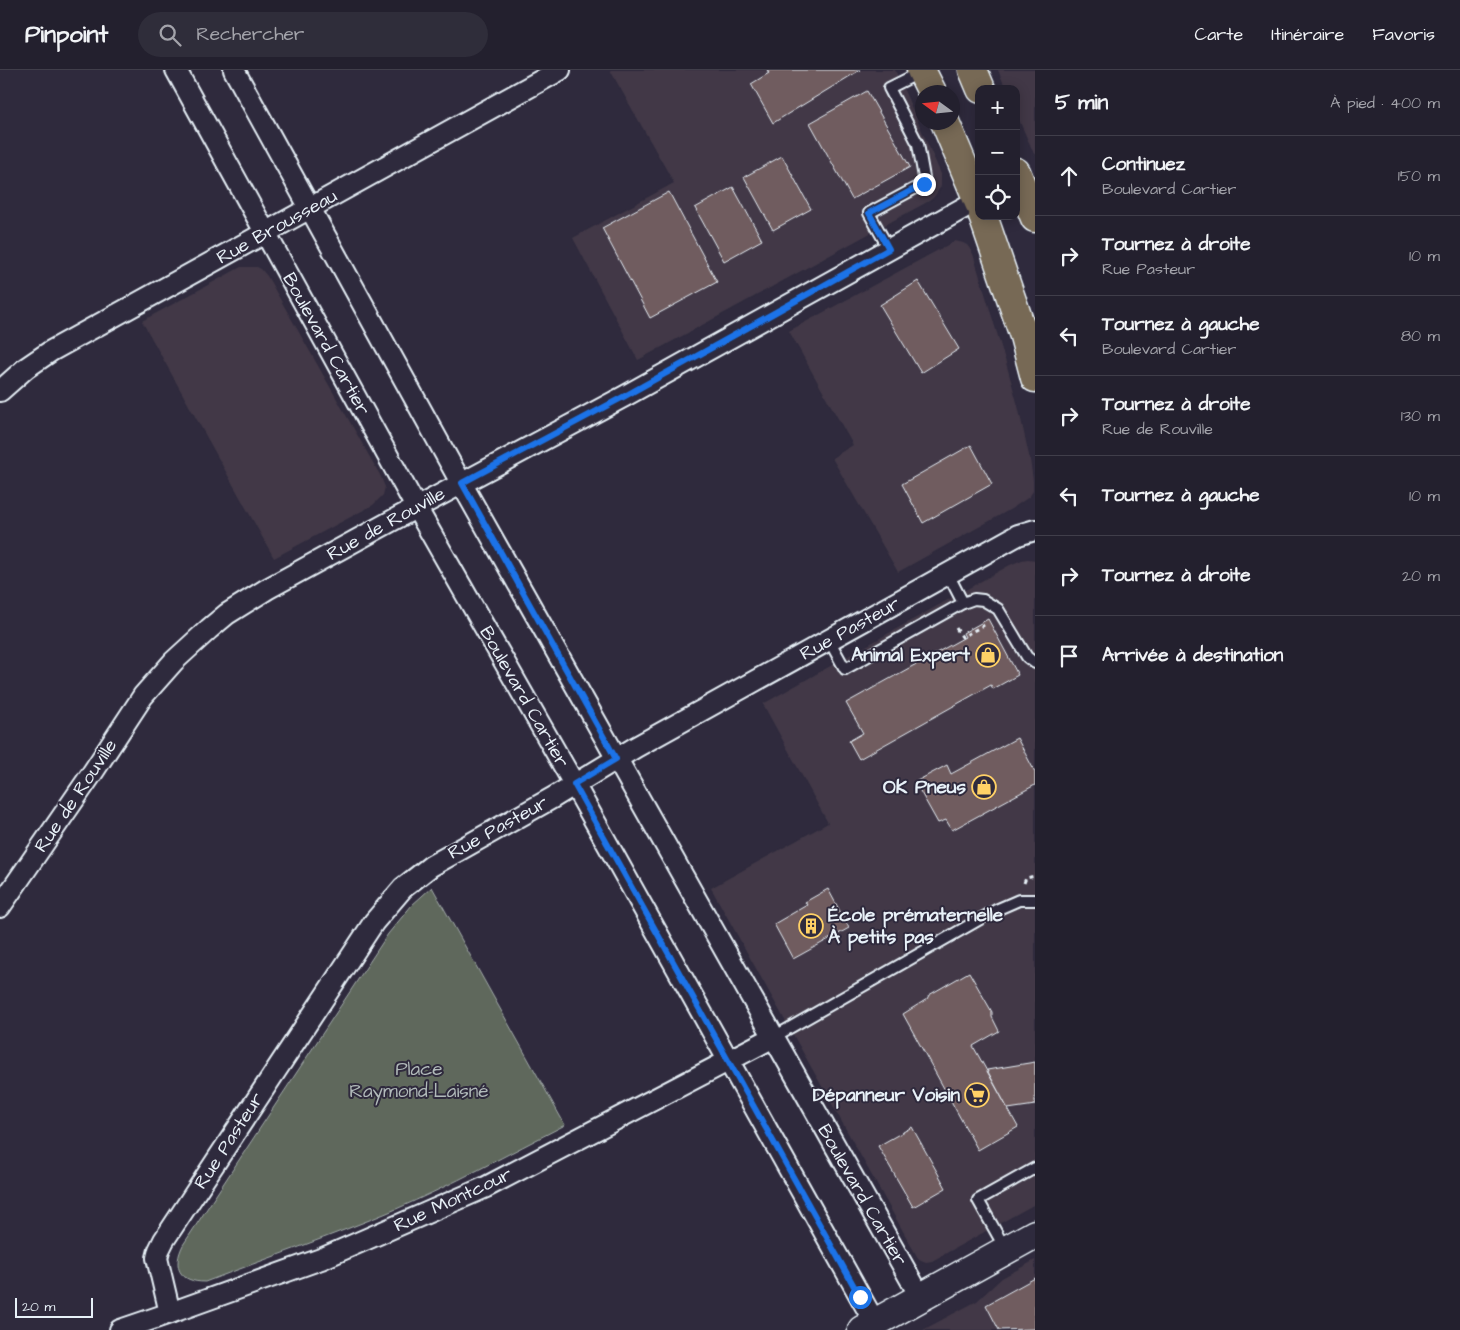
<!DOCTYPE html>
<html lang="fr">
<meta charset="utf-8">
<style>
:root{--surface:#23202e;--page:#2f2d3a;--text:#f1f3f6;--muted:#a3a3aa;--line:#403e4a}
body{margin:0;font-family:"Architects Daughter",sans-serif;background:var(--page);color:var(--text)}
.controls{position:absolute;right:15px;top:15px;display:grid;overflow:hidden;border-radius:10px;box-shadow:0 2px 12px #0003}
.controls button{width:45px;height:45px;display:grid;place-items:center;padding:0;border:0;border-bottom:1px solid var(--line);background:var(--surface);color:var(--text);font:25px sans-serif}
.compass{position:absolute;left:915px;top:15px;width:45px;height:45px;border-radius:50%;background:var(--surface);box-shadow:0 2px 12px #0003;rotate:285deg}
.scale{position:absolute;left:15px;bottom:12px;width:78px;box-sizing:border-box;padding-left:5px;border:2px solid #e8f1f8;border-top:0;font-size:14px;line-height:18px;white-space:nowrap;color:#e8f1f8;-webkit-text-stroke:4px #2f2a3d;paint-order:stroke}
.stop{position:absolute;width:15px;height:15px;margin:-11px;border:4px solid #1a73e8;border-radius:50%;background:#fff}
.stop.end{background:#1a73e8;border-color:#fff;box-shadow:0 1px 5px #0008}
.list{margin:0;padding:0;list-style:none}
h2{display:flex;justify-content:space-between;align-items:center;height:65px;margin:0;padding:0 20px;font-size:21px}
h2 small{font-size:16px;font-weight:400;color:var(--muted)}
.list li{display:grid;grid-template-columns:32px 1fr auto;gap:15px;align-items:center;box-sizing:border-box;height:80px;padding:0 20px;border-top:1px solid var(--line)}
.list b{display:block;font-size:19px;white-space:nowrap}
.list p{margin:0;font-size:16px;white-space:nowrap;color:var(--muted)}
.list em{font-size:16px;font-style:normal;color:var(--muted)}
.icon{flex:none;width:28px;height:28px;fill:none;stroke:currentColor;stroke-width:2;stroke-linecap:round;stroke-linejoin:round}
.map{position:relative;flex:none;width:1035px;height:1260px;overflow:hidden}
header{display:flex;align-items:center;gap:30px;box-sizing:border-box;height:70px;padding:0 25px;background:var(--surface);border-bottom:1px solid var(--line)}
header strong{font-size:24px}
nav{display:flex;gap:28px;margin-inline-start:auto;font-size:18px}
.search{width:350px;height:45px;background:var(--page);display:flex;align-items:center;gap:12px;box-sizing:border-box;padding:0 18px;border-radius:28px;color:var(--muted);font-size:19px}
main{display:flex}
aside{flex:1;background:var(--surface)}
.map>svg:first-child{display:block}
.built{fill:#423947}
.park{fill:#5e685c;stroke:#a3acaa}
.building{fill:#705b5f;stroke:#e8f1f8}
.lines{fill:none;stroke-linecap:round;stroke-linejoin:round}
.service-casing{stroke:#e8f1f8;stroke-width:14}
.minor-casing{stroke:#e8f1f8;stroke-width:24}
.secondary-casing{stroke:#e8f1f8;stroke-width:31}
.primary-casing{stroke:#e8f1f8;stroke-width:31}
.path{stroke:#e8f1f8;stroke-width:3;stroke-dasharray:4 4;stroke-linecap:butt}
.service{stroke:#2f2a3d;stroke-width:10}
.minor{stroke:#2f2a3d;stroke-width:20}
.secondary{stroke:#2f2a3d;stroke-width:28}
.primary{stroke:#776954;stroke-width:28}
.route{stroke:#1a73e8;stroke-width:6}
.labels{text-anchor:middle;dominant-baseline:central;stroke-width:4;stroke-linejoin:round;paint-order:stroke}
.street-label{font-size:19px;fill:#e8f1f8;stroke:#2f2a3d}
.poi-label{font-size:19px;font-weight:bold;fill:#e8f1f8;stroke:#2f2a3d;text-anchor:end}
.park-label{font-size:19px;fill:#b1baba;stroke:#2f2a3d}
</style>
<header>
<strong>Pinpoint</strong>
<div class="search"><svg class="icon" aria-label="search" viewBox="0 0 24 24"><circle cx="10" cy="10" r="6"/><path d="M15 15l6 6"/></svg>Rechercher</div>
<nav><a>Carte</a><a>Itinéraire</a><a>Favoris</a></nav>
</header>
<main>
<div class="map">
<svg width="1035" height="1260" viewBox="0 0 1035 1260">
<rect width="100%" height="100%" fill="#2f2a3d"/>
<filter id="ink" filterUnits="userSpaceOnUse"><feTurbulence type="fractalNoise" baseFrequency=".02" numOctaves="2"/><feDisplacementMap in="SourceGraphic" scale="10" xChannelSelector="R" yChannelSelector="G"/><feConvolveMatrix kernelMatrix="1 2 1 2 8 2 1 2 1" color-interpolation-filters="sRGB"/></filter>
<g filter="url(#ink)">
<g class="built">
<polygon points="610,0 895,0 941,104 941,116 934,127 929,131 638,290 573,168 674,113"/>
<polygon points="998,0 1035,0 1035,86 1016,43 1016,19 1006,19"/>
<polygon points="955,171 963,173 967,175 970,179 973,184 1006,293 1018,336 1030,390 1033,410 1033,421 1029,427 1011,439 898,502 832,388 853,375 789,261"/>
<polygon points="241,197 257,197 261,199 267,206 380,405 385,417 383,425 373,435 274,488 142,251"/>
<polygon points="1028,489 1035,490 1035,1134 932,1191 926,1192 921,1190 918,1188 711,818 828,753 763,634 1010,495 1022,490"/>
<polygon points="1035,1190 1035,1260 923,1260 977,1231 1002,1208"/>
</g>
<path class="park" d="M432,817L565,1055C508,1084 452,1115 394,1140C332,1166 268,1188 205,1212C179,1212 172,1197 183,1175L388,864L412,835Z"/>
<g class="building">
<polygon points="767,0 860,0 773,53 751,14 769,3"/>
<polygon points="867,21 910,97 852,129 810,53"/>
<polygon points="782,86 811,139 773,160 744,107"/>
<polygon points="733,117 762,170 724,191 695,138"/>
<polygon points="669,122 717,212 650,248 602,158"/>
<polygon points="918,211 959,279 921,303 880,235"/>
<polygon points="971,375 992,414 923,453 902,414"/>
<polygon points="988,549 1018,605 993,619 991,615 859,689 849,671 863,663 846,633 965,567 963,563"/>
<polygon points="1017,668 1035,702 1035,715 952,760 946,750 938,753 915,712 947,695 951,704"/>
<polygon points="828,819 849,858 793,889 774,854 807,835 805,832"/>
<polygon points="969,902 992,942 992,947 999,961 973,976 1018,1057 978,1080 903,944 927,929 929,925"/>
<polygon points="1035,992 1035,1035 1008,1039 987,1000"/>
<polygon points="912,1057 946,1118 913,1137 878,1076"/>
<polygon points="1035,1208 1035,1259 999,1260 986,1235"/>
</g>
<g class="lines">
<g class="service-casing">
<g id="service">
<polyline points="889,179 869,143 925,113 918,74 889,18 921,2"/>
<polyline points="963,533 974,529 983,530 998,539 1027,587 1035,593"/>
<polyline points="829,570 845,599 954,538 963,533 948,504"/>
<polyline points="772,968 996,840 1019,830 1035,830"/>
<polyline points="1006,1180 978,1130 1035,1098"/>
</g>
</g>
<g class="minor-casing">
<g id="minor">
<polyline points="176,0 416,437 574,714 875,1253"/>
<path d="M234,0C310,136 384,273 459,409C611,683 765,956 921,1228"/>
<polyline points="0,321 26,298 51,281 560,0"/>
<polyline points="0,837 93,702 143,626 174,591 209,559 227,544 267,519 397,448 625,326 978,130"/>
<polyline points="170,1243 157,1188 159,1180 164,1170 374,852 403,818 431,796 554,727 636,677 1018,465 1035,460"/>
<polyline points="120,1260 170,1243 321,1189 486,1117 772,968"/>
</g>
</g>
<g class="secondary-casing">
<polyline id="secondary" points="862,1260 1035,1164"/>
</g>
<g class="primary-casing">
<g id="primary">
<polyline points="921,0 932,22"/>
<polyline points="973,0 981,19"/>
<polyline points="945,52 979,133"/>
<polyline points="1016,102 1035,148"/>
<polyline points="983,146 1024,266 1035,308"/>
</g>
</g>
<g class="path">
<polyline points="956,558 962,567 986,554"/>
<polyline points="1024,813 1026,808 1035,806"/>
</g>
<use href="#service" class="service"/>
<use href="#minor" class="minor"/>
<use href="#secondary" class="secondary"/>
<use href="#primary" class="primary"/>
</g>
</g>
<g class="lines" filter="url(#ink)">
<polyline class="route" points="860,1227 574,714 616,689 462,413 625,326 889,179 869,143 924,114"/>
</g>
<defs>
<g id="shop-ring" transform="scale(1.25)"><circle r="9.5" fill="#2f2a3d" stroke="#ffd166" stroke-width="1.5"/><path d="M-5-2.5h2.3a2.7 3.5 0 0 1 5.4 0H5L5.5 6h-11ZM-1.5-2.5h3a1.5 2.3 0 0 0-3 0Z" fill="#ffd166"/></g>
<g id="building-ring" transform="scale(1.25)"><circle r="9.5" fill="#2f2a3d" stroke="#ffd166" stroke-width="1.5"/><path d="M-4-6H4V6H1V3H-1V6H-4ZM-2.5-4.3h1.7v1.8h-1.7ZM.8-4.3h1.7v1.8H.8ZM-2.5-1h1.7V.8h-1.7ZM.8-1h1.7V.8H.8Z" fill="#ffd166"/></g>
<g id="supermarket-ring" transform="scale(1.25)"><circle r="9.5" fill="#2f2a3d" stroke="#ffd166" stroke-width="1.5"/><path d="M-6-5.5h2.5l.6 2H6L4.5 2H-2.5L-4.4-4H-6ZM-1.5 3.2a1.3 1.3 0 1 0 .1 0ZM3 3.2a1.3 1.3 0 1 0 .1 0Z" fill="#ffd166"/></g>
</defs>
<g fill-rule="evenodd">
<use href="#shop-ring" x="988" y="585"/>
<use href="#shop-ring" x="984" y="717"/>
<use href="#building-ring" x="811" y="856"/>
<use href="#supermarket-ring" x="977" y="1025"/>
</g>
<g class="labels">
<g class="street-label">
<text transform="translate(277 157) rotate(-29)">Rue Brousseau</text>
<text transform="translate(326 274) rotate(61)">Boulevard Cartier</text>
<text transform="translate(386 454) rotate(-29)">Rue de Rouville</text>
<text transform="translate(850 559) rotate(-29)">Rue Pasteur</text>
<text transform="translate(524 627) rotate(60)">Boulevard Cartier</text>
<text transform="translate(76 726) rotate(-56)">Rue de Rouville</text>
<text transform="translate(498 758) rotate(-29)">Rue Pasteur</text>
<text transform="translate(229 1071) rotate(-57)">Rue Pasteur</text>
<text transform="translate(862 1125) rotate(60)">Boulevard Cartier</text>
<text transform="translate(453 1130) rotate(-25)">Rue Montcour</text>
</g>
<g class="poi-label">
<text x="970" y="585">Animal Expert</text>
<text x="966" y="717">OK Pneus</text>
<text x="828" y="845" text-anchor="start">École prématernelle<tspan x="828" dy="22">À petits pas</tspan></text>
<text x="960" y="1025">Dépanneur Voisin</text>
</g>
<g class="park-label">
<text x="419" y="999">Place<tspan x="419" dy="22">Raymond-Laisné</tspan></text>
</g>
</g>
</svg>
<div class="controls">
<button>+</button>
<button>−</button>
<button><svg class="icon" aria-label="locate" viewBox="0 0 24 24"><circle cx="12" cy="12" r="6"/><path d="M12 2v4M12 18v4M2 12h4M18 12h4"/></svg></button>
</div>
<svg class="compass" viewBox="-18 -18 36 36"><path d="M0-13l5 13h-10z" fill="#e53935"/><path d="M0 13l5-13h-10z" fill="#a3a3aa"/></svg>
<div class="scale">20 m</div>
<div class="stop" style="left:860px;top:1227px"></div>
<div class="stop end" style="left:924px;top:114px"></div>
</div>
<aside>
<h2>5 min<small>À pied · 400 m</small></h2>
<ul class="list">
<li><svg class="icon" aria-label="ahead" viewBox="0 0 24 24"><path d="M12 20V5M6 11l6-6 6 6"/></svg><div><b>Continuez</b><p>Boulevard Cartier</p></div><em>150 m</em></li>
<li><svg class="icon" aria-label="right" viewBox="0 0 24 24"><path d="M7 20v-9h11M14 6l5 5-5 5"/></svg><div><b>Tournez à droite</b><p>Rue Pasteur</p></div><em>10 m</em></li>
<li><svg class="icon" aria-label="left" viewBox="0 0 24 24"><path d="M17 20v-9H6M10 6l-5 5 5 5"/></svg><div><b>Tournez à gauche</b><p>Boulevard Cartier</p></div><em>80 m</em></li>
<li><svg class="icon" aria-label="right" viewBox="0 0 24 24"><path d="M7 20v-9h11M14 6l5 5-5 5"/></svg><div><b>Tournez à droite</b><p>Rue de Rouville</p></div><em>130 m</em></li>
<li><svg class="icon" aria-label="left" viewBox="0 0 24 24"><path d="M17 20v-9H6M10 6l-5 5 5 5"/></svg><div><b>Tournez à gauche</b></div><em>10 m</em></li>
<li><svg class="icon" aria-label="right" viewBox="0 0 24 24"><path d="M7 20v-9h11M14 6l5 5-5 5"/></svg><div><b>Tournez à droite</b></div><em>20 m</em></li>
<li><svg class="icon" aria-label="arrive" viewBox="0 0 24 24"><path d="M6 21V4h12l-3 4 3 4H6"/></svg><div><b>Arrivée à destination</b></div></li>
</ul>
</aside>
</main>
